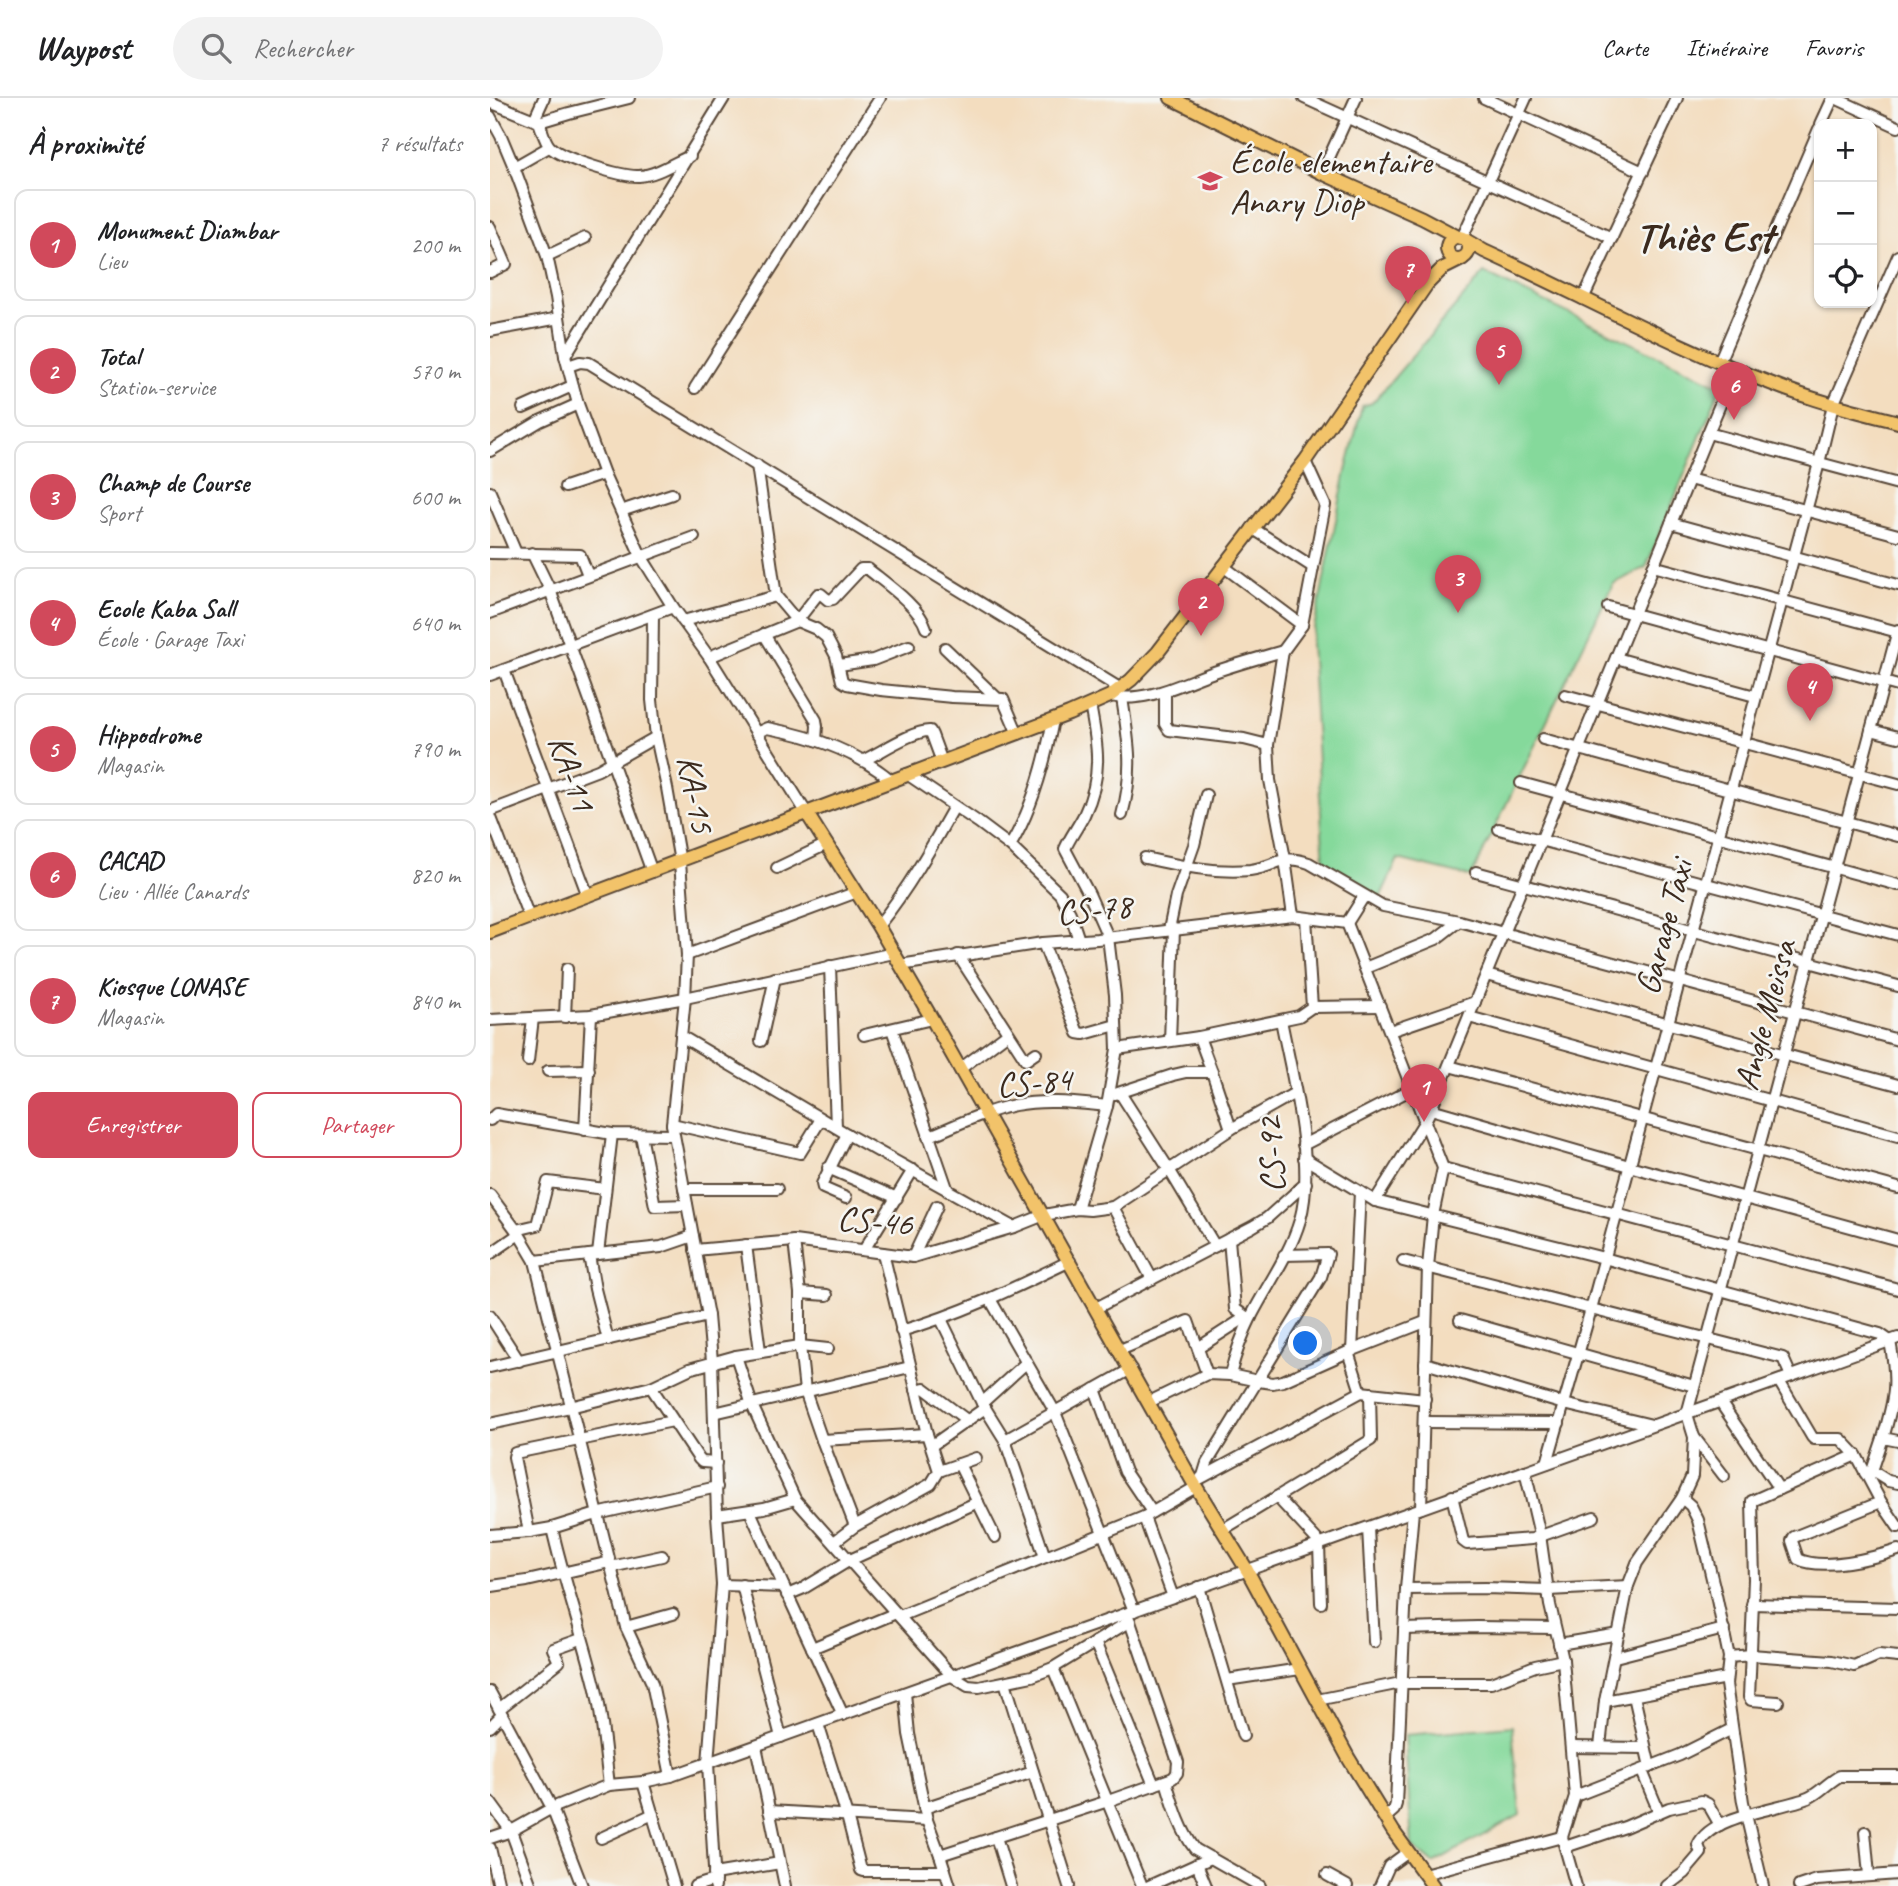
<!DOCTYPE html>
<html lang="fr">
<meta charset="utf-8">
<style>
:root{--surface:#fff;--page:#f2f2f2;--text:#202124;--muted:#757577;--line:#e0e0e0;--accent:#d1495b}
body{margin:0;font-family:Caveat,sans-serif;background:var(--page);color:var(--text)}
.controls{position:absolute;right:21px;top:21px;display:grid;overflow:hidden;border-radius:14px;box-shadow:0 2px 5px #0004}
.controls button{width:63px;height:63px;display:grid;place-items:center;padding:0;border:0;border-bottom:2px solid var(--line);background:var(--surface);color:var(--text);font:35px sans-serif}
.you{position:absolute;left:816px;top:1246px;width:24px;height:24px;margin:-18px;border:5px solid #fff;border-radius:50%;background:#1a73e8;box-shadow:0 0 0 10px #1a73e833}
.badge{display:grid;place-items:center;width:46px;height:46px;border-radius:50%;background:var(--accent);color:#fff;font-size:23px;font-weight:700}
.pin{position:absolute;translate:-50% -58px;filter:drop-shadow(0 2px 4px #0008)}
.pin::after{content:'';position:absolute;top:37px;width:24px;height:21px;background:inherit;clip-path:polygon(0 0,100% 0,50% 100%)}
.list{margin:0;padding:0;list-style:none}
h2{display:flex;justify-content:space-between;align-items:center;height:91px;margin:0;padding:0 28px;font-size:30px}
h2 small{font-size:23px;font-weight:400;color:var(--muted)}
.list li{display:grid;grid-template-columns:46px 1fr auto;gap:21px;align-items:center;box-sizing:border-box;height:112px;margin:0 14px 14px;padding:0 14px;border:2px solid var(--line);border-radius:14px}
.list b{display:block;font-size:26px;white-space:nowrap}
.list p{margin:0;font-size:23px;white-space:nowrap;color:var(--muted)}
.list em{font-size:23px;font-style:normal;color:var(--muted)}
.actions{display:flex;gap:14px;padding:21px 28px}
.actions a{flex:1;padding:16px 0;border:2px solid var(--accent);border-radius:14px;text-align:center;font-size:24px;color:var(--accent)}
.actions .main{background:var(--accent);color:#fff}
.icon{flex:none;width:38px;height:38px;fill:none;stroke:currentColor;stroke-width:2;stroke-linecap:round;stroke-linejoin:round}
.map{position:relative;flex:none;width:1408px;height:1788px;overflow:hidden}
header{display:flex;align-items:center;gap:42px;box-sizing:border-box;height:98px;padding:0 35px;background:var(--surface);border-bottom:2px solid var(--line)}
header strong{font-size:33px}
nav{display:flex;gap:38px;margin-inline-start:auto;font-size:24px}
.search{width:490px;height:63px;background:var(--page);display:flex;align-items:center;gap:18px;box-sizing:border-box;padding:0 24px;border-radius:38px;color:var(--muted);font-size:26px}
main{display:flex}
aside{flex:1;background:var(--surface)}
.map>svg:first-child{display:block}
.green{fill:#85d99b;stroke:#60825c;stroke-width:2}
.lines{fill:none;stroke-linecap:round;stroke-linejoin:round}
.minor-casing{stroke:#574536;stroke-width:14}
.major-casing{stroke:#574536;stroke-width:16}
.minor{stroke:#fff;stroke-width:10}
.major{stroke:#f2c36a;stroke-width:12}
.labels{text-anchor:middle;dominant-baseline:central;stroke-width:5;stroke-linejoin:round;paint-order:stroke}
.poi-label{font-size:35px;fill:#3b2a1e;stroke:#f6f6f2;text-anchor:start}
.street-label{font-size:35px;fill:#3b2a1e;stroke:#f6f6f2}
.district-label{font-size:42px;font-weight:bold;fill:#3b2a1e;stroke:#f6f6f2}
</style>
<header>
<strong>Waypost</strong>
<div class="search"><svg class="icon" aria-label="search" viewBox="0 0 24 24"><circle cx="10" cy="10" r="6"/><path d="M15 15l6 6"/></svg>Rechercher</div>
<nav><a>Carte</a><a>Itinéraire</a><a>Favoris</a></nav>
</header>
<main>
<aside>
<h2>À proximité<small>7 résultats</small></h2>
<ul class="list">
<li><span class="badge">1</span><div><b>Monument Diambar</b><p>Lieu</p></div><em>200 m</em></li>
<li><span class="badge">2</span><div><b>Total</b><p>Station-service</p></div><em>570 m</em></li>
<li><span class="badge">3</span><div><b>Champ de Course</b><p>Sport</p></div><em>600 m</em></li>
<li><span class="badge">4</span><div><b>Ecole Kaba Sall</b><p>École · Garage Taxi</p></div><em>640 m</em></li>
<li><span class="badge">5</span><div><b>Hippodrome</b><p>Magasin</p></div><em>790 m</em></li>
<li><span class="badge">6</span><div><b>CACAD</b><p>Lieu · Allée Canards</p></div><em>820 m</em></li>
<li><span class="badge">7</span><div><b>Kiosque LONASE</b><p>Magasin</p></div><em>840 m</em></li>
</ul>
<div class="actions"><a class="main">Enregistrer</a><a>Partager</a></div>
</aside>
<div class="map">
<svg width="1408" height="1788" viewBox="0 0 1408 1788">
<rect width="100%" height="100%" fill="#f6f6f2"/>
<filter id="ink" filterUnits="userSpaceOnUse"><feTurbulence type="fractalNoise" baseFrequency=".0143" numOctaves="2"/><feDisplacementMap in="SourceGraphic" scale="14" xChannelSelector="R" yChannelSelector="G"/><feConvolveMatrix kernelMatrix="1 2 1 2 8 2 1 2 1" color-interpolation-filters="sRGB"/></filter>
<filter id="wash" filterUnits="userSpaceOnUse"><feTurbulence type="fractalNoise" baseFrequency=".00686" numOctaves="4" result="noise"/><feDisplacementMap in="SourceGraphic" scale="28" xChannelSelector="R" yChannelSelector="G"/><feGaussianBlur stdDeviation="1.57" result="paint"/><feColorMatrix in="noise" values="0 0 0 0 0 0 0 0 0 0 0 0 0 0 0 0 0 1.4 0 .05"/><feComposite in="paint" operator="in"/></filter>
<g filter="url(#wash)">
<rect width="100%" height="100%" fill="#f3ddbf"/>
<g class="green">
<polygon points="994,175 1231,288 1156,469 1123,486 981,779 908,761 889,802 834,767 821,545 856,373 872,308 882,305 903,281"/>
<polygon points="1022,1628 1030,1717 943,1765 922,1748 915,1637"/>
</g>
</g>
<g filter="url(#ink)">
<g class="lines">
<g class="minor-casing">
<g id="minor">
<path d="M139,0L79,15L49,24C52,32 55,44 60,49C73,61 132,79 149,78C166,77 184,65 200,58"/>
<polyline points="814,0 1122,140"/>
<polyline points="994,0 1153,74"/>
<polyline points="1345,0 1408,29"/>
<polyline points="0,4 49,24"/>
<polyline points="0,18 11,38 24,69 57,158 66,199 75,258 88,306 114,376 151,458 183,509 219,559 316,714"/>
<polyline points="44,22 54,0"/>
<polyline points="1331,26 1343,0"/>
<polyline points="24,69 59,49"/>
<polyline points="832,75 866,0"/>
<polyline points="0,129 16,166 0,174"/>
<polyline points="972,140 1036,0"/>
<polyline points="57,158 95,140"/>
<polyline points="1093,201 1187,0"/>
<polyline points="0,233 69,220"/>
<polyline points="75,258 234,0"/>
<polyline points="1229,264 1329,31"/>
<polyline points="78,268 90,264 99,265 631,591"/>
<polyline points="205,290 390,0"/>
<polyline points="33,310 82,288"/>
<polyline points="1218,335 1408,386"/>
<polyline points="0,353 50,323 88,306"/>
<polyline points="267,367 286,498 307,523 326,531 336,539 346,558 352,583 357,586 391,592 462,599 513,601 528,636"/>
<polyline points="1199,381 1408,437"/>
<polyline points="75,389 114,376"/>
<polyline points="0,394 26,455"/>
<polyline points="131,413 182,396"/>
<polyline points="1181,425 1408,487"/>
<polyline points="762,430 823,469"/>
<polyline points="0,455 90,457 98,477"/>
<polyline points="42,455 60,492 162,774"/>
<polyline points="733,468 812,527"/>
<polyline points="1163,468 1408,534"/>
<polyline points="1118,509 1408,588"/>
<polyline points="0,515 204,439"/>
<polyline points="163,517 162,602 166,639 177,690 190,764 197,857 195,900 182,1026 218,1218 222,1263 227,1417 232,1487 218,1665 225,1788"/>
<polyline points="193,523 286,498"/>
<polyline points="274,536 326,622 327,628 326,642"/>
<polyline points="455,550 506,599"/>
<path d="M219,559L307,523L328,496H331L338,502L343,501L371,471H378C395,485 430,509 436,530"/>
<polyline points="1126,560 1265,598"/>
<polyline points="349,567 383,562 419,548"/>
<polyline points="14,572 98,798"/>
<polyline points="0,577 183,509"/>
<polyline points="675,593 675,626 679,632 754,641 778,647"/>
<polyline points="1075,597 1408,686"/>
<path d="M620,598C658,606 695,583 730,572C751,565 772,559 793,553"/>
<polyline points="1381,632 1408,639"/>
<path d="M266,635L277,630L282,631C325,639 367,654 401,682"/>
<polyline points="1053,641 1408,738"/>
<path d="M374,662C391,654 424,632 440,633L442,637L452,664"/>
<polyline points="417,676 488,724 520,748 570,796 580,815 589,842"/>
<polyline points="1031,685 1408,787"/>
<polyline points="0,713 108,672 166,639"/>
<polyline points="0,717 39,819"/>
<path d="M632,717C644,673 639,645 632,600"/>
<polyline points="1009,731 1408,837"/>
<path d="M520,748C542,712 555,664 563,622"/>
<path d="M655,760C690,768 724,775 760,772C787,769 790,755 819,765L893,808L969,823L1408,942"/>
<polyline points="287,770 337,746"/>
<polyline points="986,774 1408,888"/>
<polyline points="803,818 795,761 780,682 778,647 793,553 812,527 835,407 815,363"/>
<polyline points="857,825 953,1070 943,1117 938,1169 931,1410"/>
<polyline points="857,825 874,798"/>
<path d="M388,828C418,791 441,750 464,709"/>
<polyline points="679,832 686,798 704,747 716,697"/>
<polyline points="553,845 588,935 594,936 626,927"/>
<polyline points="197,857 367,794"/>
<polyline points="468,857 536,962 546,955"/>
<polyline points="410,867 553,845 607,841 803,818 857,825"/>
<polyline points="340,868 346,1029"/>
<polyline points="875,870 946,841 969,823"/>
<polyline points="996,877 1408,987"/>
<polyline points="822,909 890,908"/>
<polyline points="75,919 77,871"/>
<polyline points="979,919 1408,1038"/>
<polyline points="0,922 101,917 195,900 404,855"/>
<polyline points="402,931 458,1093"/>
<polyline points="900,933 985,904"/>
<polyline points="374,937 442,921"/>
<polyline points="191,938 357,1036 524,1129"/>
<polyline points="709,939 722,974"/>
<polyline points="271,943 285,880"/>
<polyline points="680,943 684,831"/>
<polyline points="627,951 709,939 809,918 822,909 816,820"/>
<polyline points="38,963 43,920"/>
<polyline points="959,968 1408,1090"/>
<polyline points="470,971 518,935"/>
<polyline points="58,973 99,972"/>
<polyline points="630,995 680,1073 725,1148"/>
<polyline points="625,996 683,977 696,974 722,974 741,1031"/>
<polyline points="941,1011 1139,1068 1408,1142"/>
<polyline points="0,1022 6,1016 122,1036 183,1037"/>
<polyline points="182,1026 310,1055 331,1021"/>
<polyline points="95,1032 101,917"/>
<polyline points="151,1037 165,1108 197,1107"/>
<path d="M438,1039C466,1027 495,1013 525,1007C556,1001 586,1005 617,1008"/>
<polyline points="813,1047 922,991"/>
<path d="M814,1060L885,1103L1114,1160L1390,1236L1400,1243C1408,1285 1405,1299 1393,1340"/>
<polyline points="338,1070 407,1100"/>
<polyline points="953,1070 1408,1191"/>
<polyline points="194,1091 287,1091"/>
<polyline points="0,1097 29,1136 45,1163 136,1529 162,1585 181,1678"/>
<polyline points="356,1100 333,1090 332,1086 357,1036"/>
<polyline points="885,1103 935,1023 941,1011 1218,335 1245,271"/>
<polyline points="623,1109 662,1181"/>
<path d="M587,1111L617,1008L627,951L625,897L618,839L599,796L575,751C580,739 588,729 594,717C613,678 608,648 600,607"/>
<polyline points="26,1132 47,1127 58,1084 115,1091"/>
<polyline points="739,1141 745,1211 756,1219 761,1219"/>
<polyline points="304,1143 310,1195 310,1248 315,1293 332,1342 437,1336 449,1373 441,1386 365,1428 344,1444"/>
<polyline points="256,1147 270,1253"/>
<polyline points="205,1152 304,1143 423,1159 524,1129 554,1117 587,1111 600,1112 623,1109 741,1031 805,995"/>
<polyline points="374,1152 423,1072"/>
<polyline points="393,1155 437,1336"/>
<polyline points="0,1156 29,1136"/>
<polyline points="108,1156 122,1036"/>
<polyline points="99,1157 105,1191 118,1242"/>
<polyline points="423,1159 447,1108"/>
<polyline points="45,1163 171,1149 203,1138"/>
<polyline points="913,1163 1293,1260 1301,1278"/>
<polyline points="310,1195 337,1197"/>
<polyline points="500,1201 565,1314 644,1513"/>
<polyline points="606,1210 762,1129 777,1120 816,1085"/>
<polyline points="0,1218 29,1263"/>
<polyline points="451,1221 492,1305 515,1342 555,1459"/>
<polyline points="970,1222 1204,1288"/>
<path d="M411,1233C471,1216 524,1190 580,1163"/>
<polyline points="708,1250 756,1219"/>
<polyline points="630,1252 698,1223 717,1276"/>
<polyline points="862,1253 870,1094"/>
<polyline points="858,1254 871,1294"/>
<polyline points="246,1258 262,1307 305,1401 462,1578 478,1588 489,1589 542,1578 563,1570 640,1523"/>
<polyline points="935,1265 1074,1306 1162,1327"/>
<polyline points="0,1269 218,1218"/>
<path d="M740,1277C745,1257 752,1237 762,1217C778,1186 800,1156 810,1122C826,1066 802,979 791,922"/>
<polyline points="1289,1283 1322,1339 1324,1341 1351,1341 1366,1357 1391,1404 1408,1429"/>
<polyline points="161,1289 199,1271 246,1258 310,1248 338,1251"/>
<polyline points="605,1291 635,1374 662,1414"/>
<polyline points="426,1292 434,1290 478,1323"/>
<polyline points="659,1304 717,1276 740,1277 768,1283 783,1285 793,1283 858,1254 935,1224"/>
<polyline points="1230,1304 1289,1391"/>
<polyline points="492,1305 537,1264"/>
<polyline points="224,1315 420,1269"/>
<polyline points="934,1324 1069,1325"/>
<polyline points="0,1326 80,1309 161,1289 209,1361 212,1364 226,1365"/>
<polyline points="1204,1339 1234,1378"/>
<polyline points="332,1342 365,1428"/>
<polyline points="515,1342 641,1271"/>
<polyline points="441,1348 495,1310"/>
<polyline points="1057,1365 1101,1211 1329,365 1343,307 1408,158"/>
<polyline points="469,1366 505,1439"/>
<polyline points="449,1373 486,1360"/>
<polyline points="1035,1373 1050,1437 1060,1507 1073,1562 1085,1698 1072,1739 1086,1788"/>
<polyline points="1382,1373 1393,1340 1408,1343"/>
<polyline points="1375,1375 1382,1373 1398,1383 1408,1385"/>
<polyline points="713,1378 717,1365 831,1179 838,1156 794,1157"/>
<polyline points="711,1380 871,1294 935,1301"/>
<polyline points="962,1398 973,1443 977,1446 1042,1441 1104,1419"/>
<polyline points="787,1399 827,1442 829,1447 831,1505"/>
<polyline points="1192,1400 1201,1408 1208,1422 1226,1497 1239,1559 1236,1586 1253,1704 1273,1788"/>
<path d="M1391,1404L1304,1439L1302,1443L1308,1461C1333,1473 1383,1460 1408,1452"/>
<polyline points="260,1413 294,1489"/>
<polyline points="227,1417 274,1410 305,1401"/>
<polyline points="654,1419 683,1499"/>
<polyline points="62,1430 107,1416 227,1389"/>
<polyline points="878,1430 884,1544"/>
<polyline points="732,1432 881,1342 880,1295"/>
<polyline points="39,1434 24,1359 25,1355 183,1323"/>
<path d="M0,1437L39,1434L62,1430C74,1484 93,1537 106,1591C113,1623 115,1655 119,1687"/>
<polyline points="121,1469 172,1458"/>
<polyline points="232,1487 294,1489 353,1617"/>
<polyline points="252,1487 291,1639"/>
<polyline points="2,1488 37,1483 120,1464"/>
<polyline points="709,1489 753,1638"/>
<polyline points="916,1491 995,1490 1058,1492 1138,1488"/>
<polyline points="297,1497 314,1490 360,1462 488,1404"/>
<polyline points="1262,1506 1408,1510"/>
<polyline points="410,1518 654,1419 706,1389"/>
<polyline points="136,1529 183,1516"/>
<polyline points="914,1531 987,1529 1065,1530"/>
<polyline points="605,1544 664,1687"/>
<polyline points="1069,1546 1129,1536"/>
<polyline points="322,1550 406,1515"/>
<polyline points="1125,1559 1234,1531"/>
<polyline points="1239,1559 1261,1557 1342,1563 1364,1568 1389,1557 1408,1559"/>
<polyline points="563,1570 652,1788"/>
<polyline points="737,1582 810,1571"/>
<polyline points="515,1584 579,1788"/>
<polyline points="0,1594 62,1710 92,1788"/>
<polyline points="415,1595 419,1636 437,1722 450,1757 460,1788"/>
<polyline points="1144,1598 1160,1669"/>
<polyline points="827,1602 911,1585 1001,1585 1045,1568 1073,1562"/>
<polyline points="1115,1603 1236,1580"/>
<polyline points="1288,1604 1261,1602 1259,1599 1264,1481 1262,1403 1366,1357"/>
<polyline points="9,1611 69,1564 63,1551 91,1541"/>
<polyline points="328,1626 357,1718 371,1772 374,1773 455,1773"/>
<polyline points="0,1629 12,1617"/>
<polyline points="266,1648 295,1788"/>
<polyline points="1081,1649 1155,1650"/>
<polyline points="1110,1649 1115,1603 1138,1488 1147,1465 1192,1400 1202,1378 1204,1339 1197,1316 1408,532"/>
<polyline points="1152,1673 1169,1714"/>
<path d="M676,1683C683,1706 690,1732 705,1751L770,1788"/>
<polyline points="153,1684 184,1788"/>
<polyline points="1085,1698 1190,1657 1242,1631"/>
<polyline points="0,1704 21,1733 41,1788"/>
<polyline points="434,1710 543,1674"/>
<polyline points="279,1713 437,1722"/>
<polyline points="895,1720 904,1712 906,1706 916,1491 923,1413"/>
<polyline points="1375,1734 1379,1777"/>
<polyline points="506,1739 521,1788"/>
<polyline points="0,1740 21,1733 62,1710 119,1687 153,1684 181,1678 1408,1240"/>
<polyline points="111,1740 163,1716"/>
<polyline points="1075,1749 1135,1729 1179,1710 1212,1703 1218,1706 1230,1727"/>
<polyline points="0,1750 9,1788"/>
<polyline points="450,1757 618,1703 683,1680 687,1675 688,1664 638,1518"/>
<polyline points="707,1766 716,1788"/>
<polyline points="224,1776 290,1765"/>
<polyline points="934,1776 1072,1739"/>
<polyline points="837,1777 857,1788"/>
<polyline points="205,1788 225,1782"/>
<polyline points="659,1788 721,1760"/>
<polyline points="890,1788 899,1768 918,1754"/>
<path d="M1177,1788L1194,1775L1211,1755L1208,1747C1221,1717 1290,1711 1318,1700C1330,1695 1338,1684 1350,1678H1408"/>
<polyline points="1309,1788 1327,1782 1408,1776"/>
</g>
</g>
<g class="major-casing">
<g id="major">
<polyline points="681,0 832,75 932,120 970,140"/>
<circle cx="968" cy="150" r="11"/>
<path d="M974,141L994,153C1091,197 1185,249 1285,287C1325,303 1366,313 1408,324"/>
<polyline points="316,714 388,828 442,921 703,1384 757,1472 859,1661 903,1733 943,1788"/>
<polyline points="0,834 579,616 620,598 641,582 668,554 815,363 937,186 952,171 972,161"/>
</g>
</g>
<use href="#minor" class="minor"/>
<use href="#major" class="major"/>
</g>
</g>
<defs>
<g id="school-bare" transform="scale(1.89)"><path d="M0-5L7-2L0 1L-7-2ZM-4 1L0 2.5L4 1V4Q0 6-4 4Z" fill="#d1495b" stroke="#f6f6f2" stroke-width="2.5" paint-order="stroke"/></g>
</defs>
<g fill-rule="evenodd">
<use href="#school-bare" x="720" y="83"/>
</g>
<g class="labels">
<g class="poi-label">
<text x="740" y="63">École elementaire<tspan x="740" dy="40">Anary Diop</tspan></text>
</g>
<g class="street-label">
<text transform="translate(82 675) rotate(70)">KA-11</text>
<text transform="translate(206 696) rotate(79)">KA-15</text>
<text transform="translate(604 811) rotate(-6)">CS-78</text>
<text transform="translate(1174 829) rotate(-75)">Garage Taxi</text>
<text transform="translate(1275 917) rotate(-75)">Angle Meissa</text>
<text transform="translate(544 984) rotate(-5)">CS-84</text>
<text transform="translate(781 1057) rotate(-93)">CS-92</text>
<text transform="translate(385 1123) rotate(5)">CS-46</text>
</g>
<g class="district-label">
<text x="1214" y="139">Thiès Est</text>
</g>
</g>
</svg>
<div class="controls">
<button>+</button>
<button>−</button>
<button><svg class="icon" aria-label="locate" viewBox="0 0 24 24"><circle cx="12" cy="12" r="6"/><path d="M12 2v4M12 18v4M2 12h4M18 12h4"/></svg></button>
</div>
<div class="you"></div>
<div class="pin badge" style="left:934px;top:1024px">1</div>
<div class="pin badge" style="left:711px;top:538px">2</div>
<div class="pin badge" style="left:968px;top:515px">3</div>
<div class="pin badge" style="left:1320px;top:623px">4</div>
<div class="pin badge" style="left:1009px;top:287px">5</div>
<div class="pin badge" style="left:1244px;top:322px">6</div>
<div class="pin badge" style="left:918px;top:206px">7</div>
</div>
</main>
